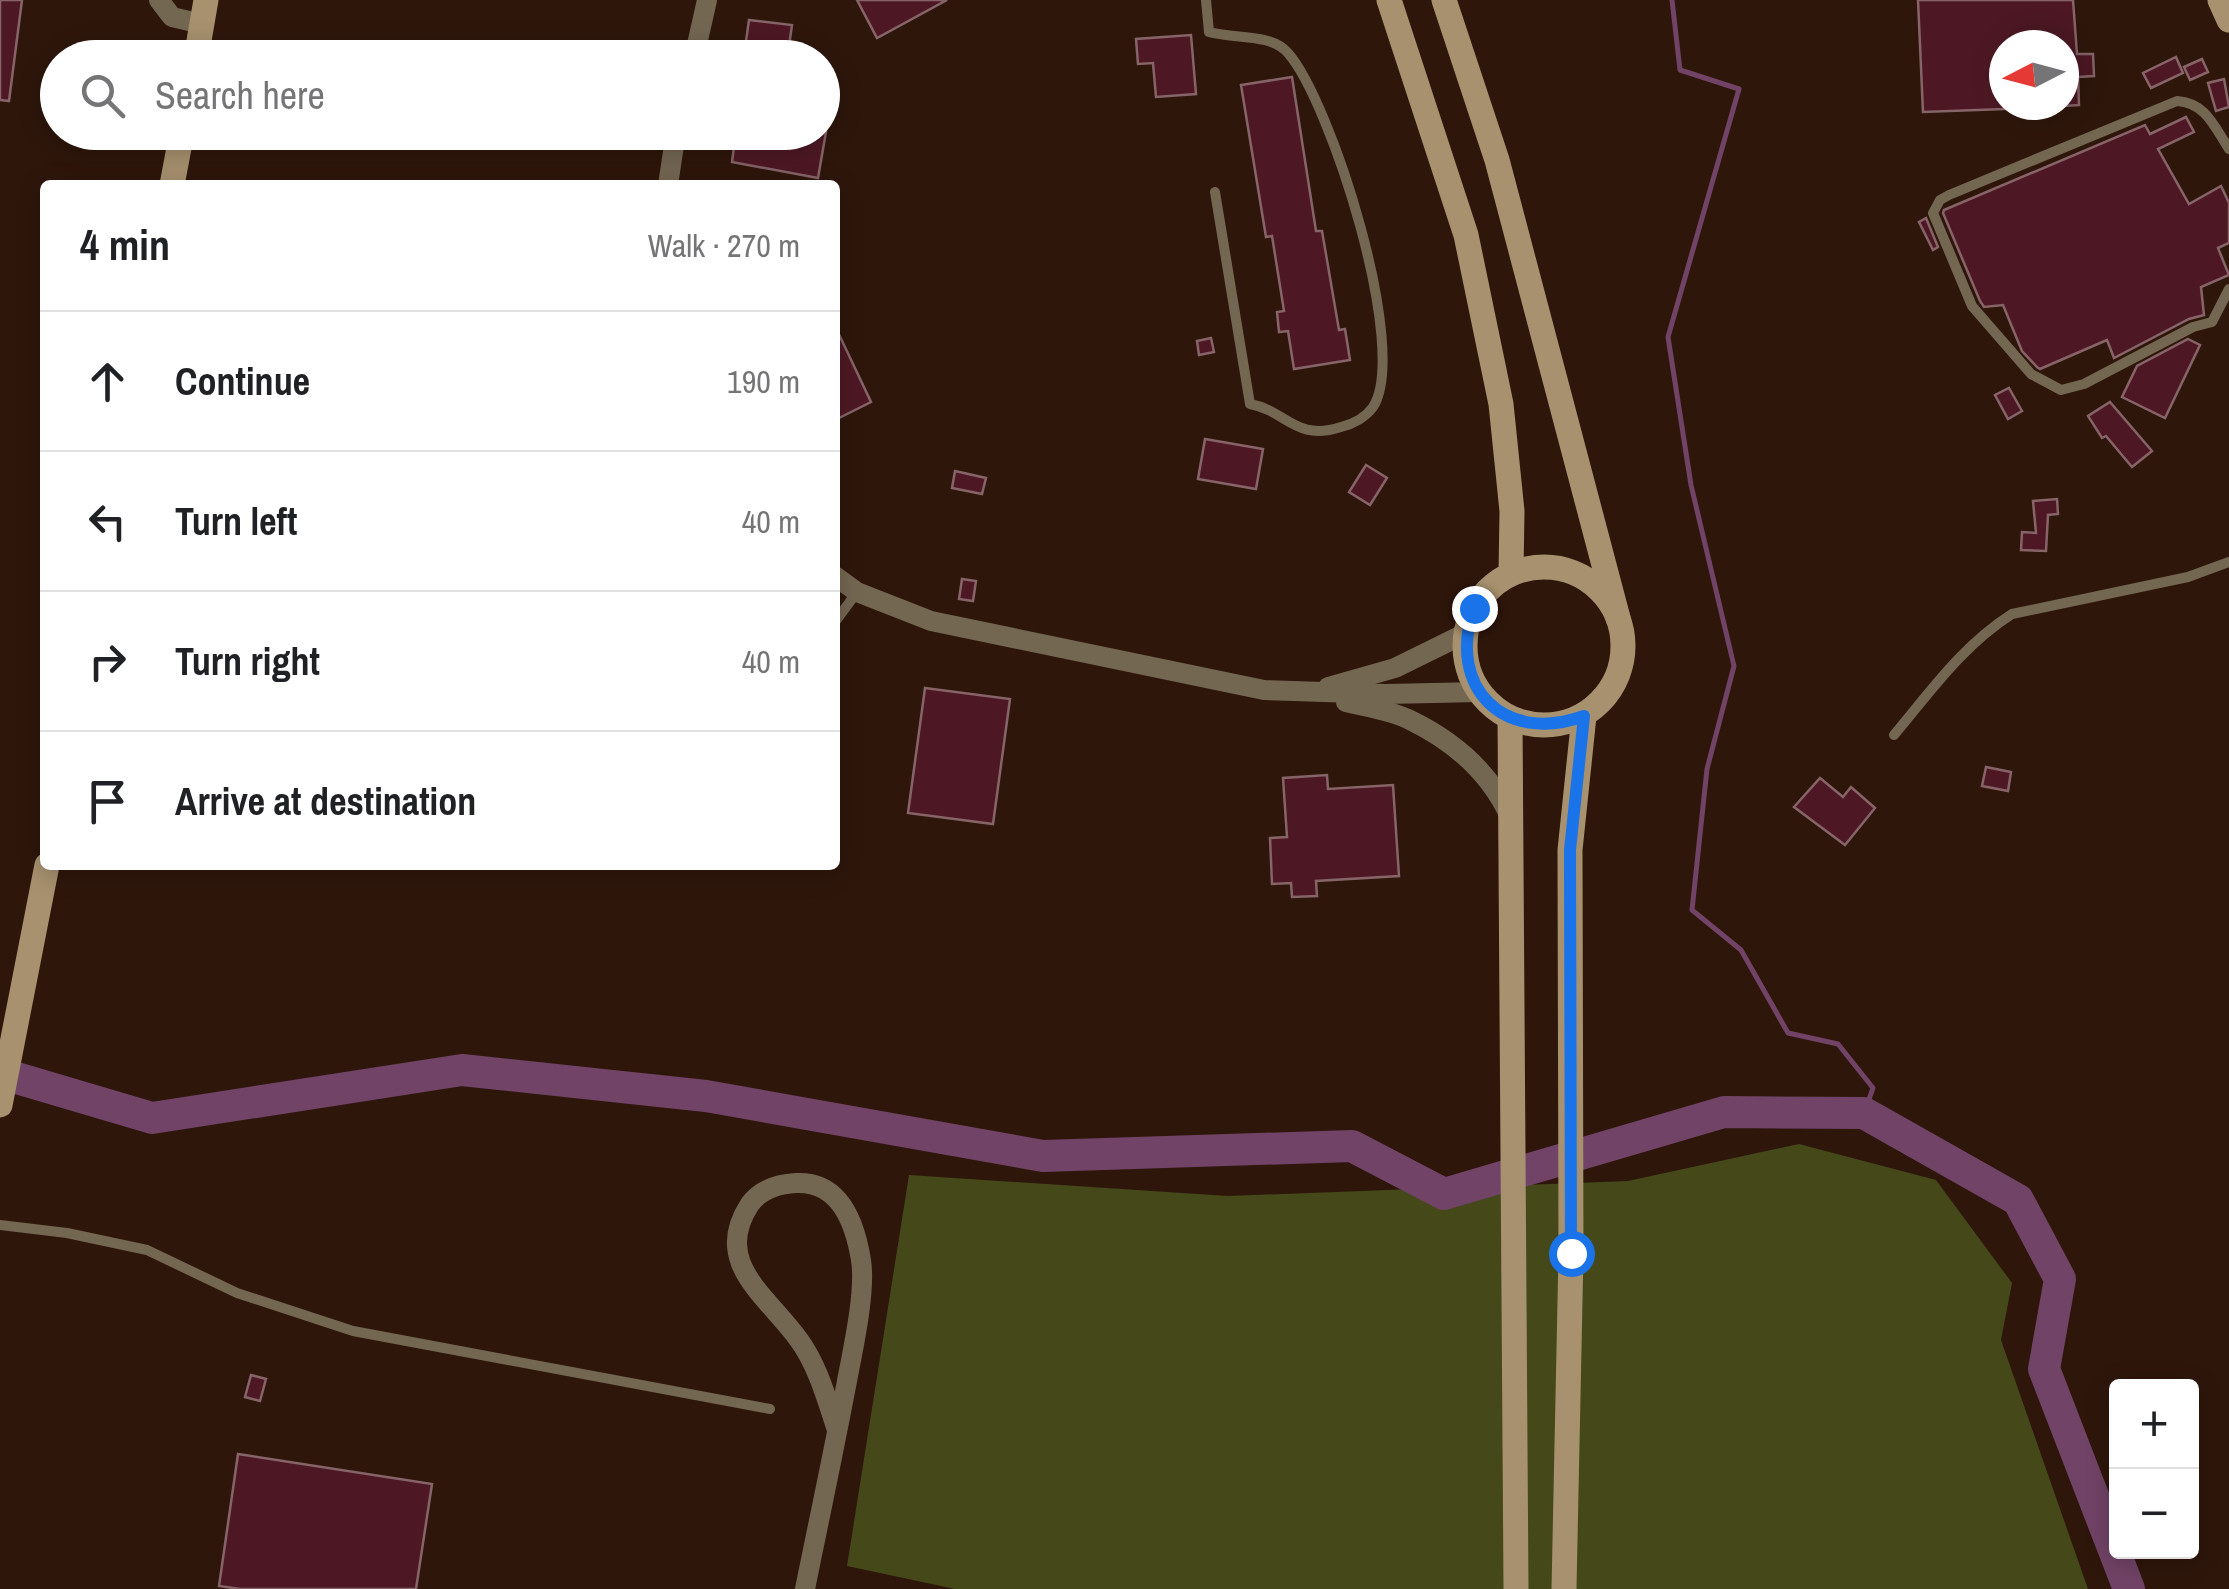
<!DOCTYPE html>
<meta charset="utf-8">
<style>
:root{--surface:#fff;--page:#f2f2f2;--text:#202124;--muted:#757577;--line:#e0e0e0}
body{margin:0;font-family:"Archivo Narrow",sans-serif;background:var(--page);color:var(--text)}
.controls{position:absolute;right:30px;bottom:30px;display:grid;overflow:hidden;border-radius:10px;box-shadow:0 5px 25px #0003}
.controls button{width:90px;height:90px;display:grid;place-items:center;padding:0;border:0;border-bottom:2px solid var(--line);background:var(--surface);color:var(--text);font:50px sans-serif}
.compass{position:absolute;left:1989px;top:30px;width:90px;height:90px;border-radius:50%;background:var(--surface);box-shadow:0 5px 25px #0003;rotate:264deg}
.stop{position:absolute;width:30px;height:30px;margin:-22px;border:8px solid #1a73e8;border-radius:50%;background:#fff}
.stop.end{background:#1a73e8;border-color:#fff;box-shadow:0 2px 10px #0008}
.list{margin:0;padding:0;list-style:none}
h2{display:flex;justify-content:space-between;align-items:center;height:130px;margin:0;padding:0 40px;font-size:42px}
h2 small{font-size:32px;font-weight:400;color:var(--muted)}
.list li{display:grid;grid-template-columns:65px 1fr auto;gap:30px;align-items:center;box-sizing:border-box;height:140px;padding:0 40px;border-top:2px solid var(--line)}
.list b{display:block;font-size:38px;white-space:nowrap}
.list em{font-size:32px;font-style:normal;color:var(--muted)}
.icon{flex:none;width:55px;height:55px;fill:none;stroke:currentColor;stroke-width:2;stroke-linecap:round;stroke-linejoin:round}
.map{position:relative;flex:none;width:2229px;height:1589px;overflow:hidden}
.search{position:absolute;background:var(--surface);box-shadow:0 5px 25px #0003;left:40px;top:40px;width:800px;height:110px;display:flex;align-items:center;gap:25px;box-sizing:border-box;padding:0 35px;border-radius:55px;color:var(--muted);font-size:38px}
.panel{position:absolute;background:var(--surface);box-shadow:0 5px 25px #0003;left:40px;top:180px;width:800px;height:690px;border-radius:10px}
.map>svg:first-child{display:block}
.green{fill:#454819}
.lines{fill:none;stroke-linecap:round;stroke-linejoin:round}
.stream{stroke:#714366;stroke-width:5}
.river{stroke:#714366;stroke-width:32}
.building{fill:#4d1824;stroke:#866468;stroke-width:2.5}
.lane{stroke:#746752;stroke-width:10}
.street{stroke:#746752;stroke-width:20}
.secondary{stroke:#a7916e;stroke-width:25}
.route{stroke:#1a73e8;stroke-width:12}
</style>
<div class="map">
<svg width="2229" height="1589" viewBox="0 0 2229 1589">
<rect width="100%" height="100%" fill="#2e160b"/>
<polygon class="green" points="1799,1144 1936,1180 2012,1283 2001,1340 2088,1589 955,1589 847,1566 909,1175 1228,1196 1628,1181"/>
<g class="lines">
<polyline class="stream" points="1672,0 1680,70 1739,89 1668,337 1691,485 1734,666 1707,769 1692,910 1741,950 1788,1033 1838,1044 1873,1088 1864,1113"/>
<polyline class="river" points="0,1073 152,1118 462,1070 706,1096 1043,1156 1352,1146 1444,1194 1724,1112 1864,1113 2018,1200 2060,1279 2044,1369 2129,1589"/>
</g>
<g class="building">
<polygon points="0,0 22,0 9,101 0,100"/>
<polygon points="857,0 947,0 877,38"/>
<polygon points="1918,0 2073,0 2077,54 2093,54 2094,76 2078,77 2079,105 2064,106 2064,45 2004,45 2004,109 1923,112"/>
<polygon points="749,20 792,25 789,46 746,41"/>
<polygon points="1191,35 1196,94 1156,97 1153,63 1138,64 1136,39"/>
<polygon points="2176,57 2183,73 2151,88 2143,73"/>
<polygon points="2202,59 2208,72 2190,80 2184,67"/>
<polygon points="1292,77 1316,231 1322,231 1339,330 1345,329 1350,360 1294,369 1288,331 1279,332 1277,312 1284,311 1272,236 1266,237 1241,85"/>
<polygon points="2224,79 2229,107 2216,111 2208,83"/>
<polygon points="2186,117 2194,132 2158,149 2189,204 2221,186 2229,203 2229,243 2218,248 2229,275 2201,287 2204,315 2189,319 2114,358 2107,340 2040,369 2037,367 2022,351 2003,305 1984,307 1980,301 1943,213 1944,210 2145,125 2150,134"/>
<polygon points="698,132 826,132 818,178 732,162 734,147 698,136"/>
<polygon points="1926,218 1938,247 1933,250 1919,222"/>
<polygon points="835,326 871,402 835,420"/>
<polygon points="1211,338 1214,352 1199,355 1197,341"/>
<polygon points="2188,339 2200,345 2165,418 2122,397 2137,366"/>
<polygon points="2009,388 2022,411 2008,419 1995,395"/>
<polygon points="2110,402 2152,451 2132,467 2106,436 2102,438 2088,416"/>
<polygon points="1205,439 1263,449 1256,489 1198,479"/>
<polygon points="1366,465 1387,478 1370,505 1349,492"/>
<polygon points="955,471 986,478 982,494 952,488"/>
<polygon points="2057,499 2058,514 2048,515 2046,551 2021,550 2022,532 2036,533 2033,501"/>
<polygon points="962,579 976,581 973,601 959,599"/>
<polygon points="925,688 1010,699 993,824 908,813"/>
<polygon points="1986,767 2011,772 2008,791 1982,786"/>
<polygon points="1327,775 1328,789 1393,785 1399,876 1316,881 1317,896 1292,897 1291,883 1272,884 1270,838 1287,837 1283,778"/>
<polygon points="1820,778 1843,797 1851,787 1875,808 1845,845 1794,807"/>
<polygon points="251,1375 266,1379 260,1401 245,1397"/>
<polygon points="238,1454 432,1484 416,1589 240,1589 219,1586"/>
</g>
<g class="lines">
<g class="lane">
<path d="M1206,0L1209,32C1233,39 1271,33 1288,53C1331,102 1410,350 1373,407C1366,417 1353,424 1341,427C1295,442 1287,411 1250,404L1215,192"/>
<path d="M2229,149C2214,126 2206,103 2177,101L1949,195L1940,200L1933,213L1972,306L2031,374L2061,390L2084,384L2193,327L2212,322L2229,289"/>
<polyline points="835,622 857,592"/>
<path d="M1894,735C1930,692 1963,645 2012,614L2188,577L2229,562"/>
<polyline points="0,1225 67,1233 147,1250 237,1293 353,1331 770,1409"/>
</g>
<g class="street">
<polyline points="159,0 172,17 202,24"/>
<polyline points="694,58 707,0"/>
<polyline points="668,185 676,132"/>
<polyline points="835,576 857,592 931,621 1264,690 1386,694 1480,692"/>
<polyline points="1328,687 1395,668 1466,633"/>
<path d="M1346,702C1366,707 1390,710 1408,719C1452,740 1490,772 1510,817"/>
<path d="M805,1589C819,1520 834,1450 847,1381C853,1349 866,1291 861,1260C855,1223 840,1181 796,1183C778,1184 761,1189 750,1204C711,1263 768,1296 799,1340C818,1366 827,1400 837,1430"/>
</g>
<g class="secondary">
<polyline points="1389,0 1466,235 1501,404 1512,511 1511,573"/>
<polyline points="1444,0 1497,160 1618,618"/>
<polyline points="2220,0 2229,20"/>
<polyline points="196,58 206,0"/>
<polyline points="172,185 182,132"/>
<circle cx="1544" cy="646" r="79"/>
<polyline points="1510,718 1516,1589"/>
<polyline points="0,1105 47,865"/>
<polyline points="1564,1589 1571,1253 1570,850 1584,716"/>
</g>
</g>
<g class="lines">
<path class="route" d="M1474,608C1446,688 1505,745 1584,716L1570,850L1571,1253"/>
</g>
</svg>
<div class="controls">
<button>+</button>
<button>−</button>
</div>
<svg class="compass" viewBox="-18 -18 36 36"><path d="M0-13l5 13h-10z" fill="#e53935"/><path d="M0 13l5-13h-10z" fill="#757577"/></svg>
<div class="stop" style="left:1571px;top:1253px"></div>
<div class="stop end" style="left:1474px;top:608px"></div>
<div class="search"><svg class="icon" aria-label="search" viewBox="0 0 24 24"><circle cx="10" cy="10" r="6"/><path d="M15 15l6 6"/></svg>Search here</div>
<section class="panel">
<h2>4 min<small>Walk · 270 m</small></h2>
<ul class="list">
<li><svg class="icon" aria-label="ahead" viewBox="0 0 24 24"><path d="M12 20V5M6 11l6-6 6 6"/></svg><div><b>Continue</b></div><em>190 m</em></li>
<li><svg class="icon" aria-label="left" viewBox="0 0 24 24"><path d="M17 20v-9H6M10 6l-5 5 5 5"/></svg><div><b>Turn left</b></div><em>40 m</em></li>
<li><svg class="icon" aria-label="right" viewBox="0 0 24 24"><path d="M7 20v-9h11M14 6l5 5-5 5"/></svg><div><b>Turn right</b></div><em>40 m</em></li>
<li><svg class="icon" aria-label="arrive" viewBox="0 0 24 24"><path d="M6 21V4h12l-3 4 3 4H6"/></svg><div><b>Arrive at destination</b></div></li>
</ul>
</section>
</div>
